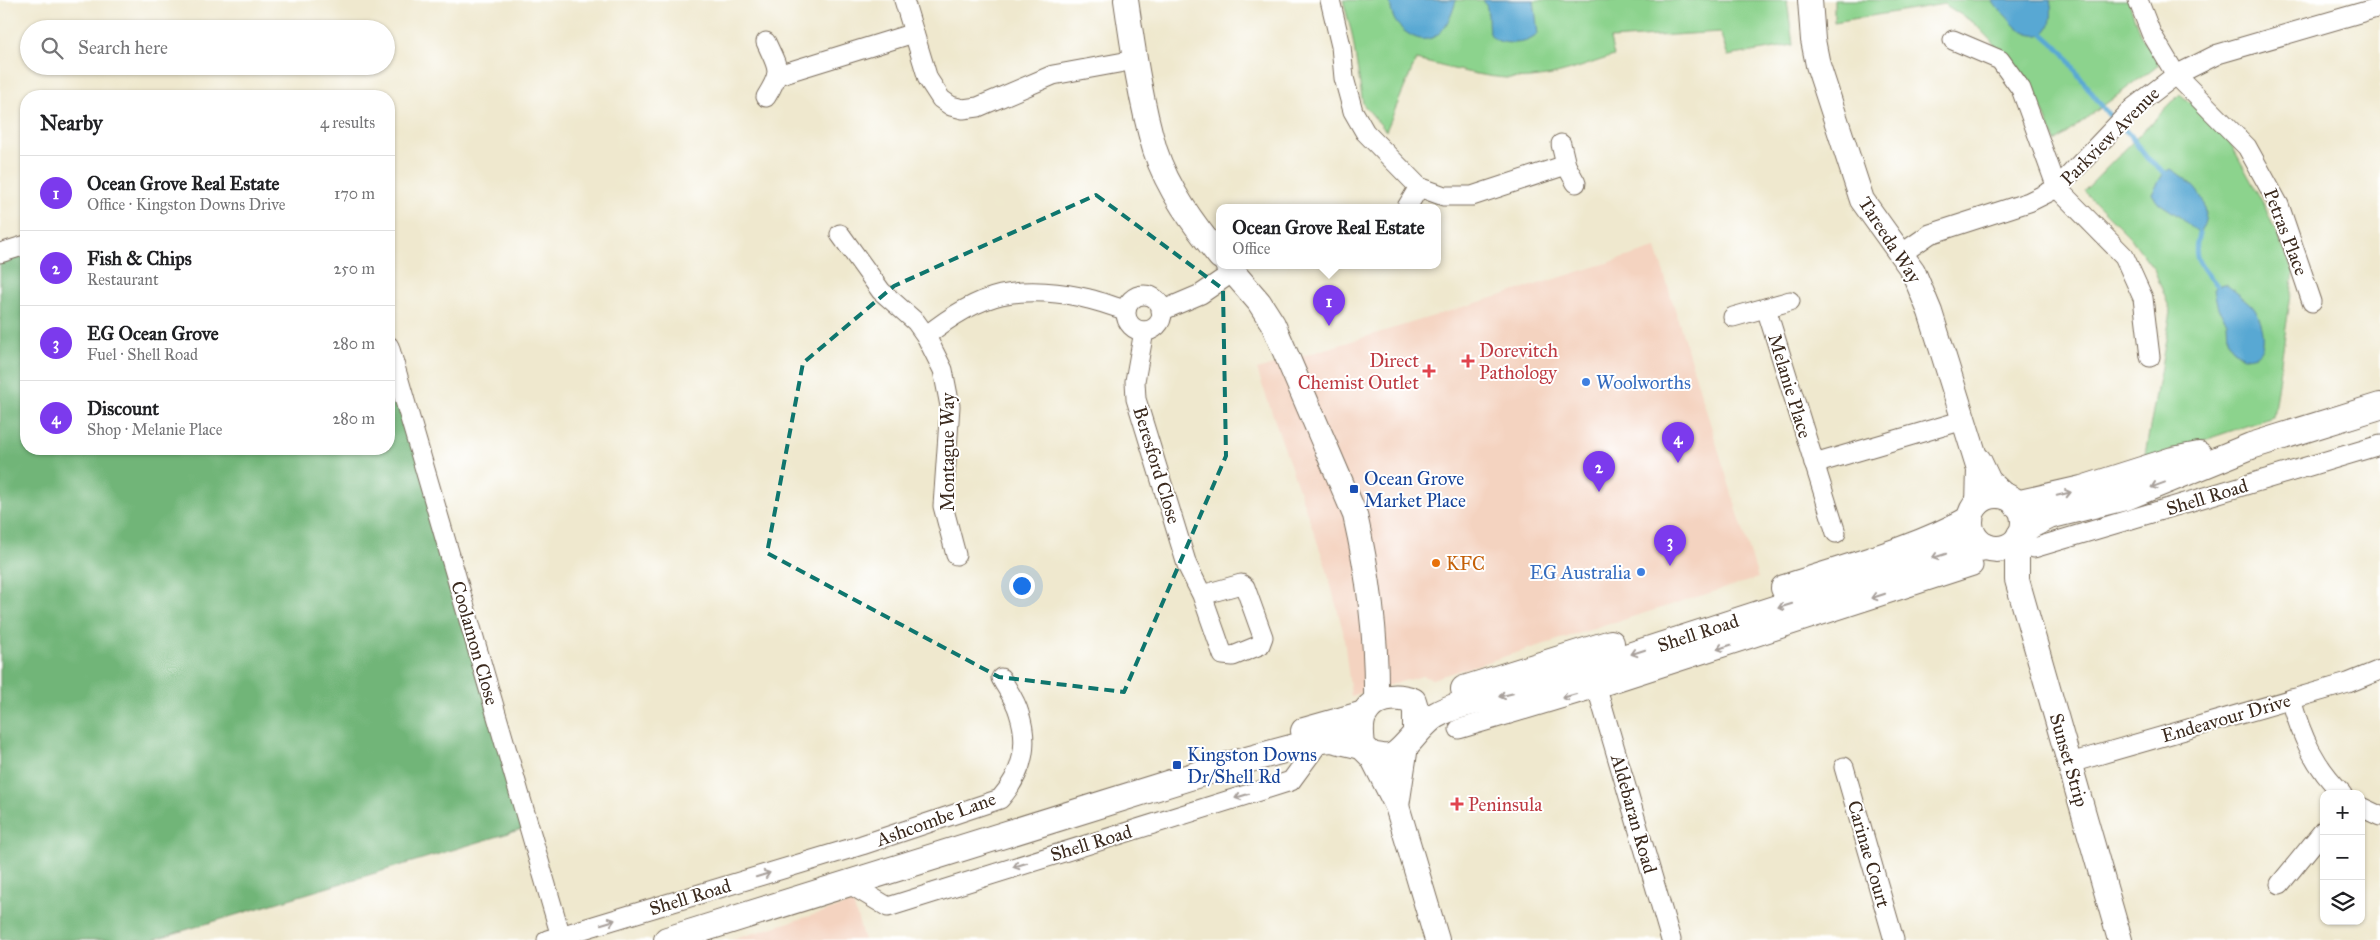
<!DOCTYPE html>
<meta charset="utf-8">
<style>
:root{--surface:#fff;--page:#f6f6f6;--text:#202124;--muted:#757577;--line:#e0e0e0;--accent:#7c3aed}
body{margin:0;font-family:"IM FELL Great Primer",serif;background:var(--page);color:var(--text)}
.controls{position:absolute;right:15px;bottom:15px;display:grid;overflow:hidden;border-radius:10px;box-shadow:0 1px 4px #0004}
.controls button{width:45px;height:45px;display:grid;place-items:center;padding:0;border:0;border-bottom:1px solid var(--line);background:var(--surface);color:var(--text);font:25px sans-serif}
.you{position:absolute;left:1021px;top:585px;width:18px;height:18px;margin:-12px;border:4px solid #fff;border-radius:50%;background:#1a73e8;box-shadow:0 0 0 8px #1a73e833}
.badge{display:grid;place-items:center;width:32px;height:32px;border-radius:50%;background:var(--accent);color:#fff;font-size:16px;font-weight:700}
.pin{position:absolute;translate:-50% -41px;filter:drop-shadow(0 1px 2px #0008)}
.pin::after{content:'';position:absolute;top:26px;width:18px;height:15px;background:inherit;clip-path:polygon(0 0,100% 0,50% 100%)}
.popup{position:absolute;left:1216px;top:204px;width:225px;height:65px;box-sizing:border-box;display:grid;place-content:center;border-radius:10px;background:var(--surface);filter:drop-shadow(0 1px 4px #0005);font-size:16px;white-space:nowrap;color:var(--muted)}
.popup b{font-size:19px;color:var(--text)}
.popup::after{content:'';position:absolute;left:50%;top:100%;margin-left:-10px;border:10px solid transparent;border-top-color:var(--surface)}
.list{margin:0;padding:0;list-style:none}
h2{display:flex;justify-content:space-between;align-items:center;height:65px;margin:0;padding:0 20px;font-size:21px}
h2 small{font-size:16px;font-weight:400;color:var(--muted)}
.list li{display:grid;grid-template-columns:32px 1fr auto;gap:15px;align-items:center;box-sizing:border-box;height:75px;padding:0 20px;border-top:1px solid var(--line)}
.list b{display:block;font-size:19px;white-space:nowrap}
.list p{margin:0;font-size:16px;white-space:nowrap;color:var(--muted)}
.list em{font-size:16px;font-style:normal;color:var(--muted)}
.icon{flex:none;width:28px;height:28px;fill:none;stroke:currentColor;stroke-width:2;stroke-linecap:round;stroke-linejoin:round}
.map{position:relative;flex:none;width:2380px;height:940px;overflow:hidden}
.search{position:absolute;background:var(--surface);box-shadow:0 1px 4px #0004;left:20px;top:20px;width:375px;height:55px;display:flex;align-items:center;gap:12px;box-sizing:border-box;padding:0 18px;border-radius:28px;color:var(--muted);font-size:19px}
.panel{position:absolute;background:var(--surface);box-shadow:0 1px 4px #0004;left:20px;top:90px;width:375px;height:365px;border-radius:20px}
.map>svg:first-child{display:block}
.built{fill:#f4d3c0}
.green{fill:#8cd38d;stroke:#647e56}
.forest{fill:#71b578;stroke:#56704b}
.water{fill:#59a8d3;stroke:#4a6978}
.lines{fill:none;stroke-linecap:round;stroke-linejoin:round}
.stream{stroke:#59a8d3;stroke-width:5}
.minor-casing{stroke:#7a6c5c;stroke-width:21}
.tertiary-casing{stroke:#7a6c5c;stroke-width:26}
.secondary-casing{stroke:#7a6c5c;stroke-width:28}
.minor{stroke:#fff;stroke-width:19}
.tertiary{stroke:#fff;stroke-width:24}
.secondary{stroke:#fff;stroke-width:26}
.oneway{stroke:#a79f9a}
.marked{fill:none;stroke:#0f766e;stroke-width:4;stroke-dasharray:10 6;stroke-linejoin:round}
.health-dot{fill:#e0444e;stroke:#fff;stroke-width:2}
.shop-dot{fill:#3f7fe0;stroke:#fff;stroke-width:2}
.transit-dot{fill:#1a4fb4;stroke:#fff;stroke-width:2}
.food-dot{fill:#e8710a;stroke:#fff;stroke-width:2}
.labels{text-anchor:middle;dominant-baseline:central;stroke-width:4;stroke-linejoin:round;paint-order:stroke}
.street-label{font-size:19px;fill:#3b2a1e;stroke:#fff}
.health-label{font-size:19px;fill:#be3a42;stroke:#fff;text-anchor:start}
.shop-label{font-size:19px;fill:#366cbe;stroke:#fff;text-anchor:start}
.transit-label{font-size:19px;fill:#164399;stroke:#fff;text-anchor:start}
.food-label{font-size:19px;fill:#c56008;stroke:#fff;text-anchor:start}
</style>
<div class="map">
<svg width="2380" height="940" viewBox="0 0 2380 940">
<rect width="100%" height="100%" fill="#fff"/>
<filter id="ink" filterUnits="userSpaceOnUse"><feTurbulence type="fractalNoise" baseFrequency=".02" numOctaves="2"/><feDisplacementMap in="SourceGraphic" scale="10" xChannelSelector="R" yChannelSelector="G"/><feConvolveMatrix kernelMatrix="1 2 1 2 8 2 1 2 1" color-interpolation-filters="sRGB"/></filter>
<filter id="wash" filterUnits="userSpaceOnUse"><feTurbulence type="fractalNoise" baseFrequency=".0096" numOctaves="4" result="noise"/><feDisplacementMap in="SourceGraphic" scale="20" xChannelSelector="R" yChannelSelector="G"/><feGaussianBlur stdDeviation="1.12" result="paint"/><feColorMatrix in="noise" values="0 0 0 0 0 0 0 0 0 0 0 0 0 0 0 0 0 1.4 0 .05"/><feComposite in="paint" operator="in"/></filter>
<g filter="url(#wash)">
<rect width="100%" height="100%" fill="#efe8ce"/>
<g class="built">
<polygon points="1656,248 1758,578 1432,679 1422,676 1351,696 1343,631 1326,567 1257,370"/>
<polygon points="853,903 864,940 731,940"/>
</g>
<g class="green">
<path d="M1343,0H1787L1793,45L1728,56L1720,32L1610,39L1614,56C1590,63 1565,74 1540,77C1498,83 1456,69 1416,60L1386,131L1363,104L1352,34Z"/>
<polygon points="1834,0 2128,0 2141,36 2159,64 2055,142 2033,85 1974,23 1944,4 1834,22"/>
<polygon points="2180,94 2226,135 2263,203 2294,273 2273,417 2144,460 2171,312 2154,269 2130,237 2084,191"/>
</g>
<polygon class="forest" points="26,252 26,449 389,449 389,346 529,827 152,940 0,940 0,261"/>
<g class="water">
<path d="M1390,0H1456C1450,25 1434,52 1407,33C1394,24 1391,15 1390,0Z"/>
<path d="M1483,0H1534L1538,34C1530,41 1523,43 1512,43C1475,42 1496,16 1483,0Z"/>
<path d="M1992,0H2050C2055,22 2048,45 2022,31C2015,28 2010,20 2005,15C2000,10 1994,6 1992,0Z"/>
<path d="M2171,169C2194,183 2218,206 2199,234L2180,217L2159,203L2152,194L2164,172Z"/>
<path d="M2225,284C2231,288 2250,303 2253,307C2261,317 2270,346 2256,355C2253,356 2248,357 2244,357L2233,351L2228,339L2227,322L2218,309L2214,290L2217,285Z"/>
</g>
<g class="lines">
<g class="stream">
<polyline points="2043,34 2065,54 2079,76 2108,114 2128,133 2147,158 2164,172"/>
<path d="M2199,234C2191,260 2201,266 2217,285"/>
</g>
</g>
</g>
<g filter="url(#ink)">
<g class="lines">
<g class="minor-casing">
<g id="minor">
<polyline points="904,0 928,79 941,99 951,106 963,109 978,107 1053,75 1135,60"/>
<polyline points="1330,0 1341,46 1344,78 1353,111 1365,132 1419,187 1444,196 1472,196 1566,165"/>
<polyline points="2138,0 2151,33 2176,75 2247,147 2279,205 2312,302"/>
<polyline points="1953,40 2000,60 2021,89 2057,188 2124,256 2143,298 2150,357"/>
<path d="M766,42C778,69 783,70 766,97"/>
<polyline points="778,75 914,33"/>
<polyline points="1561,144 1566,165 1576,183"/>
<polyline points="1407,207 1419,187"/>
<polyline points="840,234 881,291 916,322 926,336 943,370 950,406 943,506 956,555"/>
<polyline points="0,253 26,245"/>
<polyline points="1901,254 1930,234 2029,202 2057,188 2134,107 2176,75 2218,54 2380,7"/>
<circle cx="1144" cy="313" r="18"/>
<polyline points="1766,308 1836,533"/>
<polyline points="1161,311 1201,294 1233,272"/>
<polyline points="1733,317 1790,301"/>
<polyline points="1144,331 1135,381 1136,399 1187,565 1202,595 1223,655 1233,656 1260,645 1263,637 1245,587 1241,584 1202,595"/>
<path d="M926,336C947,319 975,301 1001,295C1027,289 1063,292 1089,299C1102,302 1114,307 1126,310"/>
<polyline points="389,346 562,940"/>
<polyline points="1814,464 1964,420"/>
<polyline points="2034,548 2380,445"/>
<polyline points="1597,688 1671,940"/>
<path d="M2291,699C2301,736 2315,767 2343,794"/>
<polyline points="1459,729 1597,688 1973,566"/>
<polyline points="2070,763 2348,683 2380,670"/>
<polyline points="1844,767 1894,940"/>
<polyline points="2361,807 2380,816"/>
<polyline points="848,883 888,907 1291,781 1321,740"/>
<polyline points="2280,884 2324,830"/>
<path d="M547,940L862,845L1000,799C1022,774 1030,746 1019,713C1016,701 1007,689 1001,678"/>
</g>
</g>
<g class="tertiary-casing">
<g id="tertiary">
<path d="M1126,0C1133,48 1141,104 1155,150C1168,190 1194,225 1220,257"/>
<polyline points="1810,0 1813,40 1818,65 1862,200 1913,271 1930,312 1979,469 1978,504"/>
<path d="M1227,265L1259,302L1273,324L1355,515C1369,576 1377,640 1376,702"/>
<polyline points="1979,460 1989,481 2006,497"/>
<polyline points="2017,541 2017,580 2120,940"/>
<polyline points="1371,755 1397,806 1437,940"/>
<polyline points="1397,806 1406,746"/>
</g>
</g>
<g class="secondary-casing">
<g id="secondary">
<circle cx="1997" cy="522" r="27"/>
<polyline points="2016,504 2082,489 2173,460 2199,455"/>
<polyline points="2020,535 2029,526 2049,516 2126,497 2251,446 2380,406"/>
<path d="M1784,588C1846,567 1913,551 1970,519"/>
<polyline points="1464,689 1611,643"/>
<polyline points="1304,731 1364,714"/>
<path d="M1416,732V711L1413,701C1396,694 1373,697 1364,715C1359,724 1361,736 1362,746L1371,755C1376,756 1385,758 1390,757C1404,753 1420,724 1436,715C1459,702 1489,699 1515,693L1947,553L1987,547"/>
<polyline points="667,940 1228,765 1321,740 1332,739 1362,746"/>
</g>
</g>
<use href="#minor" class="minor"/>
<use href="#tertiary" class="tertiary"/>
<use href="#secondary" class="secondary"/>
</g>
<defs><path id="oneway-shaft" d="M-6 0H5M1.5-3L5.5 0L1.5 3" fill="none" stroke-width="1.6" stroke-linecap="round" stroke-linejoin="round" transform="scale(1.25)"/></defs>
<g class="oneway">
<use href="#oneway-shaft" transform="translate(2158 485) rotate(160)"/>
<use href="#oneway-shaft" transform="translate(2064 494) rotate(-13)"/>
<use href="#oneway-shaft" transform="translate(1939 556) rotate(162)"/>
<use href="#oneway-shaft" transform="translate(1878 596) rotate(162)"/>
<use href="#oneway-shaft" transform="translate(1785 606) rotate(163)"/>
<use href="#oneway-shaft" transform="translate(1724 647) rotate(162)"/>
<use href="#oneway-shaft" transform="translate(1638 652) rotate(162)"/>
<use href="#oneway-shaft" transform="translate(1506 695) rotate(167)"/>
<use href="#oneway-shaft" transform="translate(1569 696) rotate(164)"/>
<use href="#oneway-shaft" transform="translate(1242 796) rotate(163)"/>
<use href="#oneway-shaft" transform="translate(1020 865) rotate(163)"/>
<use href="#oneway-shaft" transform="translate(763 875) rotate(-17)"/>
<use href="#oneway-shaft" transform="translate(608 922) rotate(-17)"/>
</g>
</g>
<path class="marked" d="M1096,195L1223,289L1226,456L1124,692L999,677L767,553L803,363L894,286Z"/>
<g class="health-dot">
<path d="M1465.5 353.5h5v5h5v5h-5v5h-5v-5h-5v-5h5z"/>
<path d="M1426.5 363.5h5v5h5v5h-5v5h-5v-5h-5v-5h5z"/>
<path d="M1454.5 796.5h5v5h5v5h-5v5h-5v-5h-5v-5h5z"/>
</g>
<g class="shop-dot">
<circle cx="1586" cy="382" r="5"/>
<circle cx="1641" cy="572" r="5"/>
</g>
<g class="transit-dot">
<rect x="1349" y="484" width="10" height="10" rx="2.5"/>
<rect x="1172" y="760" width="10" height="10" rx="2.5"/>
</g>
<circle class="food-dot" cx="1436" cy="563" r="5"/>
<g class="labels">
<g class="street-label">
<text transform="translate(2110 136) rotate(-45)">Parkview Avenue</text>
<text transform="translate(2286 232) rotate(69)">Petras Place</text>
<text transform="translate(1890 240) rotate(57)">Tareeda Way</text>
<text transform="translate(1790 386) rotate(73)">Melanie Place</text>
<text transform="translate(947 452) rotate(-90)">Montague Way</text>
<text transform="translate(1157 465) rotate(73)">Beresford Close</text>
<text transform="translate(2207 497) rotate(-17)">Shell Road</text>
<text transform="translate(1698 633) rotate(-18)">Shell Road</text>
<text transform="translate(475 643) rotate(74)">Coolamon Close</text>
<text transform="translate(2226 718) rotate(-16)">Endeavour Drive</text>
<text transform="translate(2069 760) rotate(74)">Sunset Strip</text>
<text transform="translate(1634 814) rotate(74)">Aldebaran Road</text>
<text transform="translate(936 819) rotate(-20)">Ashcombe Lane</text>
<text transform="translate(1091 843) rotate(-17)">Shell Road</text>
<text transform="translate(1869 854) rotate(74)">Carinae Court</text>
<text transform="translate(690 897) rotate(-17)">Shell Road</text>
</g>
<g class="health-label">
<text x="1479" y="350">Dorevitch<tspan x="1479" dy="22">Pathology</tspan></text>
<text x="1419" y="360" text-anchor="end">Direct<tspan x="1419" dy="22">Chemist Outlet</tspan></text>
<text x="1468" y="804">Peninsula</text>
</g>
<g class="shop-label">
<text x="1596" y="382">Woolworths</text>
<text x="1631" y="572" text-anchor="end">EG Australia</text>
</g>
<g class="transit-label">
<text x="1364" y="478">Ocean Grove<tspan x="1364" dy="22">Market Place</tspan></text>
<text x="1187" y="754">Kingston Downs<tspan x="1187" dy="22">Dr/Shell Rd</tspan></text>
</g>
<g class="food-label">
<text x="1446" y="563">KFC</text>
</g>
</g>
</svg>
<div class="controls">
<button>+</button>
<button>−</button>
<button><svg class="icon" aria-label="layers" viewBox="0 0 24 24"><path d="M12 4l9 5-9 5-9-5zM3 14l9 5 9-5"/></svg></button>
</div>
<div class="you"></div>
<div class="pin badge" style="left:1329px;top:326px">1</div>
<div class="popup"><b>Ocean Grove Real Estate</b>Office</div>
<div class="pin badge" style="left:1599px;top:492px">2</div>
<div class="pin badge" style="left:1670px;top:566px">3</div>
<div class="pin badge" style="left:1678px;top:463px">4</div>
<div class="search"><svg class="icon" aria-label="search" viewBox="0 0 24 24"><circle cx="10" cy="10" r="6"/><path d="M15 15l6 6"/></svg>Search here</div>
<section class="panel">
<h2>Nearby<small>4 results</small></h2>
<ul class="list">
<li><span class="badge">1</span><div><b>Ocean Grove Real Estate</b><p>Office · Kingston Downs Drive</p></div><em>170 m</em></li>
<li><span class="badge">2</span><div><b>Fish &amp; Chips</b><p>Restaurant</p></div><em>250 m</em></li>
<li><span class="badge">3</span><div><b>EG Ocean Grove</b><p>Fuel · Shell Road</p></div><em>280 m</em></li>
<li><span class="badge">4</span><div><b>Discount</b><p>Shop · Melanie Place</p></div><em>280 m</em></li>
</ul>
</section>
</div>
